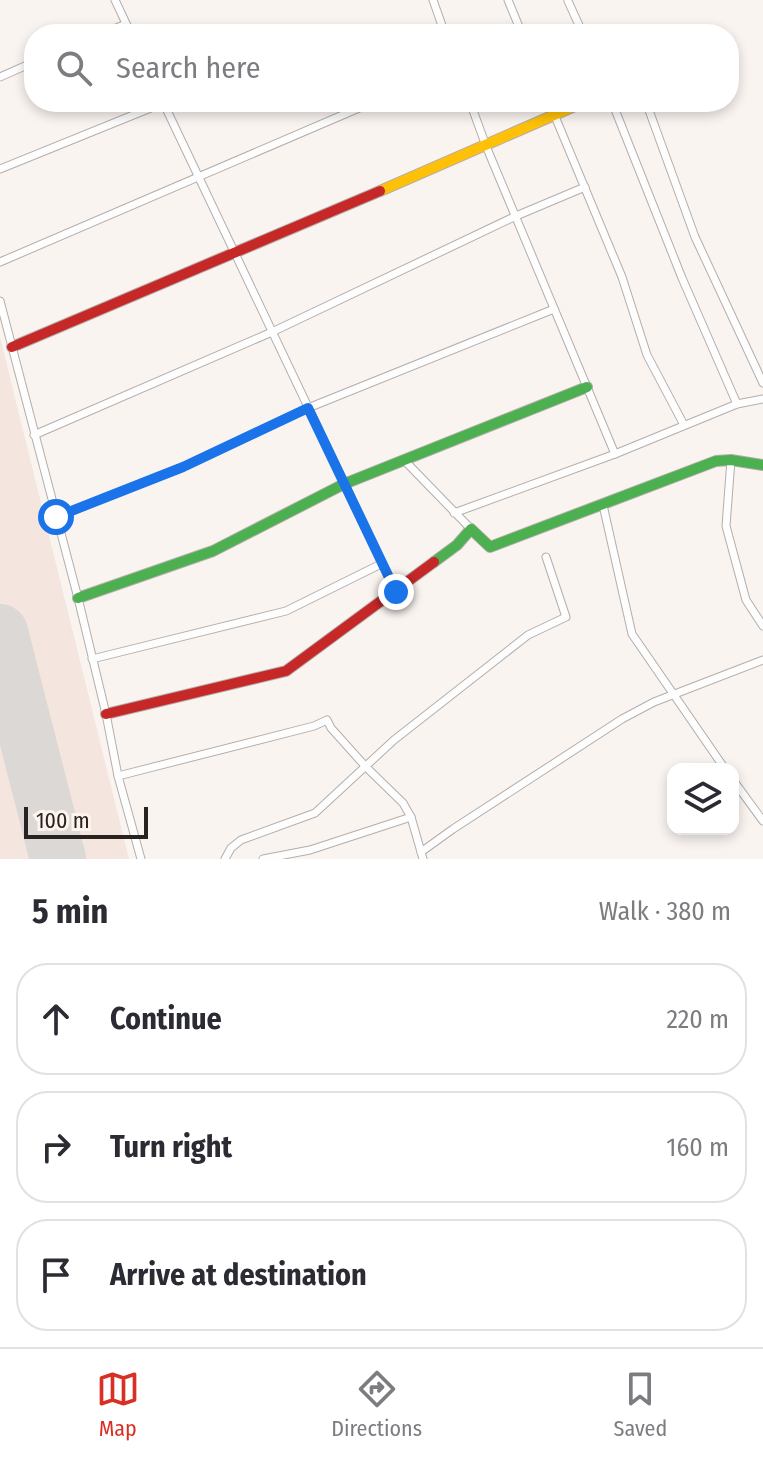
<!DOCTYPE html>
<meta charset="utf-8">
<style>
:root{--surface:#fff;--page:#f7f7f7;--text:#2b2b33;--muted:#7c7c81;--line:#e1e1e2;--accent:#d93025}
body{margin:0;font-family:"Fira Sans Condensed",sans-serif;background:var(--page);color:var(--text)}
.controls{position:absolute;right:24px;bottom:24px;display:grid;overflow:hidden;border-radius:16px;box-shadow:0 4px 12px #0003}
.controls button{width:72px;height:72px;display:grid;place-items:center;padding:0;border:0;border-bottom:2px solid var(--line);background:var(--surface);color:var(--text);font:40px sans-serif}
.scale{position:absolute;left:24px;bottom:20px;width:124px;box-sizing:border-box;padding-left:8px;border:4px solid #282320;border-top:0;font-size:22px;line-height:28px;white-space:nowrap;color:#282320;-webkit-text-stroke:6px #fef3ed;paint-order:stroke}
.stop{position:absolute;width:24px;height:24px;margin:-18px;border:6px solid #1a73e8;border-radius:50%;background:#fff}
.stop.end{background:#1a73e8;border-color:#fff;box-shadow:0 2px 8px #0008}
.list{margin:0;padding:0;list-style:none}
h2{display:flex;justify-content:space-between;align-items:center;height:104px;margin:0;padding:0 32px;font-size:34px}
h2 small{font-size:26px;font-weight:400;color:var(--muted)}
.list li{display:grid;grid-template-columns:52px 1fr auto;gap:24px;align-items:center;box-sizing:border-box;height:112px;margin:0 16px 16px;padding:0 16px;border:2px solid var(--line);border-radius:32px}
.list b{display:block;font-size:30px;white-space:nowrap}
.list em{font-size:26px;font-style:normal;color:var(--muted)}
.icon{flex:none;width:44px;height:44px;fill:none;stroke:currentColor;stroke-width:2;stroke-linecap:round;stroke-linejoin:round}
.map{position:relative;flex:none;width:763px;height:859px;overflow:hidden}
.search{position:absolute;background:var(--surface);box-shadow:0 4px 12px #0003;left:24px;right:24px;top:24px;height:88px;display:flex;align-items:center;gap:20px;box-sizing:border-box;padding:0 28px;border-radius:32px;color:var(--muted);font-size:30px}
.sheet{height:488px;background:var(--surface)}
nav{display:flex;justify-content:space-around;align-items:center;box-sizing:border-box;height:112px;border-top:2px solid var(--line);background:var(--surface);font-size:22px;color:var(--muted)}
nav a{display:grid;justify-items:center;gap:4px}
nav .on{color:var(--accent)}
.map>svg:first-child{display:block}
.built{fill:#f4e6df}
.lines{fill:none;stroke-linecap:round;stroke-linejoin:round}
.runway{stroke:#dcd8d6;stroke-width:56}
.street-casing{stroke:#b3aeab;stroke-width:9}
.fast-casing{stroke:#b3aeab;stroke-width:12}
.slow-casing{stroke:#b3aeab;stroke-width:12}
.jam-casing{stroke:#b3aeab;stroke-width:12}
.street{stroke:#fefdfd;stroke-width:7}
.fast{stroke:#4caf50;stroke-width:10}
.slow{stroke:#ffc107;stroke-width:10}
.jam{stroke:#c62828;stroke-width:10}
.route{stroke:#1a73e8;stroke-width:10}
</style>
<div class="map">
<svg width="763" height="859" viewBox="0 0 763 859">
<rect width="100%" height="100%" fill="#faf4f1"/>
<polygon class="built" points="0,337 129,859 0,859"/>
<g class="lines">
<polyline class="runway" points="0,632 58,859"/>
<g class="street-casing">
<g id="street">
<polyline points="115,0 131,34"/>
<polyline points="433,0 445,34"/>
<polyline points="508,0 522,34"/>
<polyline points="568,1 583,34"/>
<polyline points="102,34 126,24"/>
<polyline points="0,77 34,62"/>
<polyline points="163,102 396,592"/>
<polyline points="470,102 486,146 615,454"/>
<polyline points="549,102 622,277 647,355 684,425"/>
<polyline points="612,102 682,278 737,404"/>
<polyline points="646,102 695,237 763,383"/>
<polyline points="0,169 163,103"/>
<polyline points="0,262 373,102"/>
<polyline points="0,301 78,598 106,714 118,776 141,859"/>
<polyline points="34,435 272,332 516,216 585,187"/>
<polyline points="404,460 471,529"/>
<polyline points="731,460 726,526 746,600 763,626"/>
<polyline points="603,505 632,634 725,769"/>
<polyline points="454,513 615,454 737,404 763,399"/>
<polyline points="56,517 183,467 308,408 554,309"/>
<polyline points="92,659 286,611 381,564"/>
<polyline points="118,776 314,726 327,720 331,728 366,767 403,803 411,817 423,859"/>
<polyline points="733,780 763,821"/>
<polyline points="421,852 453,829 622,719 654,702 763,660"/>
<polyline points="225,859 231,848 241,840 315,813 394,740 528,635 566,617 546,557"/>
<polyline points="263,859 310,850 411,817"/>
</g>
</g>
<g class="fast-casing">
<g id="fast">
<polyline points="434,562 457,545 471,529 490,547 716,461 731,460 763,465"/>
<polyline points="78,598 213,551 344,484 587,387"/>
</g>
</g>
<g class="slow-casing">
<polyline id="slow" points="380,191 584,102"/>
</g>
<g class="jam-casing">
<g id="jam">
<polyline points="12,347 380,191"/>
<polyline points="106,714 286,671 434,562"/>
</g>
</g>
<use href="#street" class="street"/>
<use href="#fast" class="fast"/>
<use href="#slow" class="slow"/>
<use href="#jam" class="jam"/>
</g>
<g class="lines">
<polyline class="route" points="56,517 183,467 308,408 396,592"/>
</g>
</svg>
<div class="controls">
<button><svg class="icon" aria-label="layers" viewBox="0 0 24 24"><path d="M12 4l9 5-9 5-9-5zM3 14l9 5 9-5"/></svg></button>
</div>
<div class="scale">100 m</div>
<div class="stop" style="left:56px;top:517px"></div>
<div class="stop end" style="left:396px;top:592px"></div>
<div class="search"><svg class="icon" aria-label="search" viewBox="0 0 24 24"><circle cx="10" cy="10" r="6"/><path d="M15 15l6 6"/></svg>Search here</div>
</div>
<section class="sheet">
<h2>5 min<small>Walk · 380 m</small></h2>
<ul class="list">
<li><svg class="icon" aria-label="ahead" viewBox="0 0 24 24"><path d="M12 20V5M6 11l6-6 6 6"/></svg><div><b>Continue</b></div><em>220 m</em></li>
<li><svg class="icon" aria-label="right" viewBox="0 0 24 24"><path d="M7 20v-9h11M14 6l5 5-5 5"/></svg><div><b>Turn right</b></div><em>160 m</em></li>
<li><svg class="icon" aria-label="arrive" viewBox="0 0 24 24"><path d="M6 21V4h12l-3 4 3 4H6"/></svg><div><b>Arrive at destination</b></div></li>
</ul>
</section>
<nav>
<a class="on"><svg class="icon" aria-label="map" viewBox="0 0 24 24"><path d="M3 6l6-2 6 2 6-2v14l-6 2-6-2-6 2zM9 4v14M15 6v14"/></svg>Map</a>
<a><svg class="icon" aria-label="directions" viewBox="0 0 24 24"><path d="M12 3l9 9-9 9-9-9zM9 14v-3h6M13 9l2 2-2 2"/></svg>Directions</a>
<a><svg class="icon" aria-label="saved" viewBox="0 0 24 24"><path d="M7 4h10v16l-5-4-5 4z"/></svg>Saved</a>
</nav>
